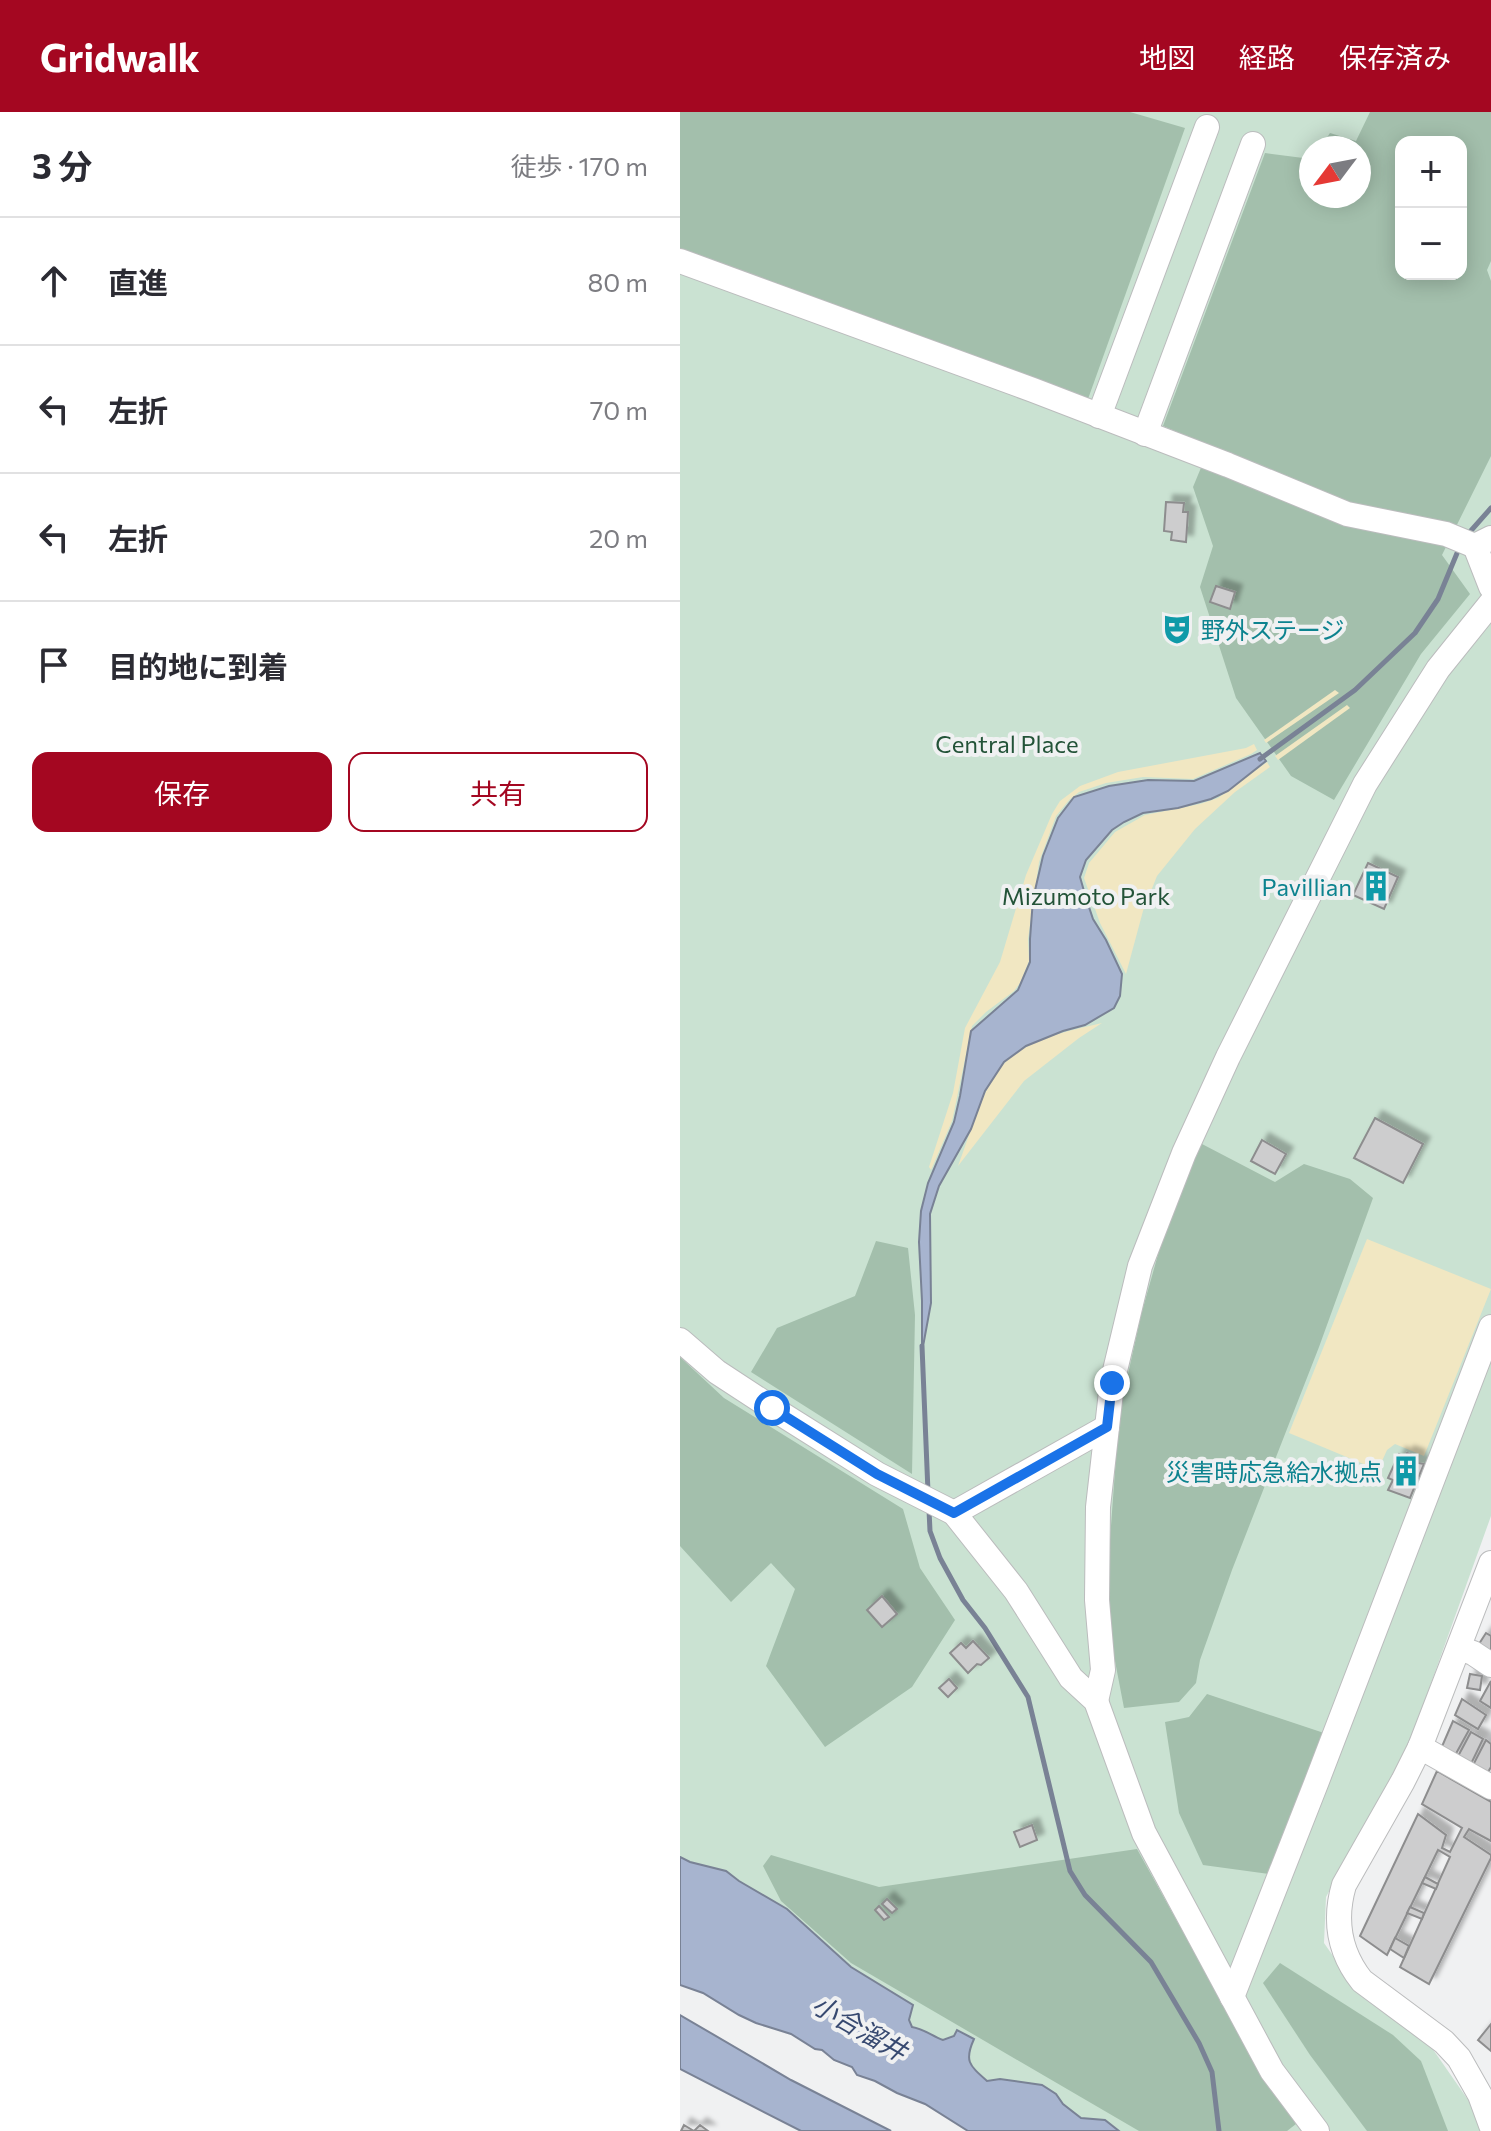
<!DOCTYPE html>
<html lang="ja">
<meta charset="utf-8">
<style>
:root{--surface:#fff;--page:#f7f7f7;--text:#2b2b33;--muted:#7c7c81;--line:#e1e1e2;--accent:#a40721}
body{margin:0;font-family:Commissioner,"Noto Sans JP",sans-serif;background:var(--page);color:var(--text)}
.controls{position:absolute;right:24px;top:24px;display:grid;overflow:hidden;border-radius:16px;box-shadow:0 4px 20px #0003}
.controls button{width:72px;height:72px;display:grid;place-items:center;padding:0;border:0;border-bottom:2px solid var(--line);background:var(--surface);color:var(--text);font:40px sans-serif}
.compass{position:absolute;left:619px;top:24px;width:72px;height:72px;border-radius:50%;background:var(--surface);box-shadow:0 4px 20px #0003;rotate:238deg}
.stop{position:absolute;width:24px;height:24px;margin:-18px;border:6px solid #1a73e8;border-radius:50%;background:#fff}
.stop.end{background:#1a73e8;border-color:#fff;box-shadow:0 2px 8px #0008}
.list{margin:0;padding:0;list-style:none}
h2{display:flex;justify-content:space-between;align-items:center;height:104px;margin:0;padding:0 32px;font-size:34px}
h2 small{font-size:26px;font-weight:400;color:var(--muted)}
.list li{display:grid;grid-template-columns:52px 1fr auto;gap:24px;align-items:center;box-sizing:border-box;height:128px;padding:0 32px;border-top:2px solid var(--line)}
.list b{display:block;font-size:30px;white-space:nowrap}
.list em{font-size:26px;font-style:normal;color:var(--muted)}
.actions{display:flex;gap:16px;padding:24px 32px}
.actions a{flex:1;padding:18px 0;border:2px solid var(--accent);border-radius:16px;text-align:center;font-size:28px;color:var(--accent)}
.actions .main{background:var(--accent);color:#fff}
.icon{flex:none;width:44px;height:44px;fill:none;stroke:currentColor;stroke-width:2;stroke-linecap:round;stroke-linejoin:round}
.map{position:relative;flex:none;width:811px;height:2019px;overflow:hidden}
header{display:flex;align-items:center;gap:48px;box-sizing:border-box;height:112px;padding:0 40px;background:var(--accent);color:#fff}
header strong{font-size:38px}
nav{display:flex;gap:44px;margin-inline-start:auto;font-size:28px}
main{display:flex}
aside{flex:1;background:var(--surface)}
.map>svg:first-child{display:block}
.green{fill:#cae2d2;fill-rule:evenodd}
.forest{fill:#a3bfac;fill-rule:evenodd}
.sand{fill:#f1e7c2}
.water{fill:#a7b4cf;stroke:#798295;stroke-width:2}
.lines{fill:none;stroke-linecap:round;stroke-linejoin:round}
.stream{stroke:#798295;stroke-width:5}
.building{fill:#cdcdce;stroke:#8d8d8e;stroke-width:2;filter:url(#shadow)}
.minor-casing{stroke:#bbbcbd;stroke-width:26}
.minor{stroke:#fff;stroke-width:24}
.route{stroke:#1a73e8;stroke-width:10}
.labels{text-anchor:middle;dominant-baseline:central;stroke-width:8;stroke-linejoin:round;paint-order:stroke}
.culture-label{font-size:24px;fill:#0d838f;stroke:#f0f1f2;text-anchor:end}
.park-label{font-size:24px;fill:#235338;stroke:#f0f1f2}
.water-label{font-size:26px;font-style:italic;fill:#374970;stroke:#f0f1f2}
</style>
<header>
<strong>Gridwalk</strong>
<nav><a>地図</a><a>経路</a><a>保存済み</a></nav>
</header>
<main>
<aside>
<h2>3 分<small>徒歩 · 170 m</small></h2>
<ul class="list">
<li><svg class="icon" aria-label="ahead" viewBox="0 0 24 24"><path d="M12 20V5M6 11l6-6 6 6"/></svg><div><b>直進</b></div><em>80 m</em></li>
<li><svg class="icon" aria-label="left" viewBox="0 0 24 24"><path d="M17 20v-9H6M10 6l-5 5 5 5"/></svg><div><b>左折</b></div><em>70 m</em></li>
<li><svg class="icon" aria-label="left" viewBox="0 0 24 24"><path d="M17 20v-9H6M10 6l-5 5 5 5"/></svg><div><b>左折</b></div><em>20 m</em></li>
<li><svg class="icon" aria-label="arrive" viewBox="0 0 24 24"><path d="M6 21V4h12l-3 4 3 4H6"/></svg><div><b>目的地に到着</b></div></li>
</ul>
<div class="actions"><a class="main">保存</a><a>共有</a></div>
</aside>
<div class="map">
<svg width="811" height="2019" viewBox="0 0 811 2019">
<defs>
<filter id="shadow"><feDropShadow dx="7" dy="-7" stdDeviation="2" flood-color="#0004"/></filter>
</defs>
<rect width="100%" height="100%" fill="#f0f1f2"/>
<path class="green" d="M0,0H811V1404L730,1630L646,1785L644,1831L681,1884L752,1936L793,1995L806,2019H389L0,1777ZM721,30H781V162H721ZM631,36H679V84H631Z"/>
<g class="forest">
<polygon points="0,0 450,0 505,16 408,287 0,141"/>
<path d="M690,0H811V149L807,158L811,169V344L762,443L790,482L741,542L654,688L611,664L556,586L520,475L533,434L513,375L530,334L483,314L585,41L631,47V84H679V36H640L650,21L676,29ZM721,30H781V162H721Z"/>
<polygon points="522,1032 595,1070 624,1052 670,1067 693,1086 639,1235 552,1458 520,1548 516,1571 499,1590 444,1596 425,1497 439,1303 461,1203 495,1082"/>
<polygon points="196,1129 228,1136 235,1203 232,1362 71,1260 97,1216 175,1184"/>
<polygon points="0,1245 44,1286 223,1397 240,1456 275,1508 232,1575 145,1635 86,1554 115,1477 91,1451 51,1490 0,1434"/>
<polygon points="527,1582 644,1621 589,1762 523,1753 499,1701 485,1610 509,1605"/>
<polygon points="457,1737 558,1919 616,2012 607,2019 459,2019 171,1851 101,1789 83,1754 91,1743 199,1775"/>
<polygon points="600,1851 713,1923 741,1949 768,2019 687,2019 630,1943 583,1871"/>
</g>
<g class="sand">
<polygon points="655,578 659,581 586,631 584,628"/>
<polygon points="667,593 670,596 598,648 595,644"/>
<polygon points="574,632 577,638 571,642 513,667 463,665 426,671 399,680 389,688 376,704 359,750 348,827 349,849 340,871 334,879 306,900 292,914 272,1009 251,1058 249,1055 273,981 285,916 320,850 346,763 372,702 380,689 400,674 438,660 566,636"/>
<polygon points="587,650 590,655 555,680 515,717 477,764 463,799 446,862 420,811 404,766 409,751 435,720 465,703 520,692 538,686"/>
<path d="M422,911L399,926L344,969L278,1054C289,1026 302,978 320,956C344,927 388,919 422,911Z"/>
<polygon points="687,1127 811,1177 744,1344 715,1332 707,1338 698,1358 609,1321"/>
</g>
<g class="water">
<polygon points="580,641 586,649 548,679 531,687 498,696 463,701 444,710 432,718 406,748 400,765 406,786 413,807 426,828 442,862 440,884 434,896 405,913 383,919 346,934 324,950 305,979 291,1017 259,1074 250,1102 251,1191 242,1240 242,1189 239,1130 241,1099 248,1071 274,1010 280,984 291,919 338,878 350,850 350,827 353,787 363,744 378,706 394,685 429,674 468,668 514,669"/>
<path d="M0,1745L10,1750L46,1759L59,1769L107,1797L171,1855L233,1893L229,1908L232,1915C244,1917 252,1924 263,1928L274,1924L277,1918L294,1927C284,1949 289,1953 307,1969L320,1967L362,1973L376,1982L383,1992L401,2006L425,2008L439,2019H288L245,1992L217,1981L195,1969L177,1963L172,1955L154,1948L142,1938L135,1937L111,1922L76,1911L59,1903L23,1881L0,1873Z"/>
<polygon points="0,1903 111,1968 211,2019 121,2019 0,1957"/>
</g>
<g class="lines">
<g class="stream">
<polyline points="788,422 811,396"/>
<polyline points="580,647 675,578 735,521 758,487 780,434"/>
<polyline points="242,1234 248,1380"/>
<polyline points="249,1398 250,1419 260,1446 283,1488 305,1516 348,1585 390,1759 405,1783 471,1850 519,1931 532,1960 539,2019"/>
</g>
</g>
<g class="building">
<polygon points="486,390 504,391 503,400 508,400 506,430 491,428 492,420 484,419"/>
<polygon points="536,474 555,480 550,497 530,490"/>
<polygon points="688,751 718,765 704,797 673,783"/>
<polygon points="695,1006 743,1032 723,1071 674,1046"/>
<polygon points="582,1028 606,1042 595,1062 571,1049"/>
<polygon points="727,1341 738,1345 738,1351 744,1352 730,1386 708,1378 713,1368 708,1366 719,1342 725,1345"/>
<polygon points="202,1484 217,1502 202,1515 187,1498"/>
<polygon points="806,1521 811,1524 811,1541 797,1535"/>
<polygon points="293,1529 309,1546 301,1553 297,1552 288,1561 270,1541 281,1531 286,1536"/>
<polygon points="790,1562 802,1564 800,1578 787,1576"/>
<polygon points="269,1567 277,1576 268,1585 259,1576"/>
<polygon points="811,1569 811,1596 800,1589"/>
<polygon points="782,1587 806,1603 798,1617 775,1603"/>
<polygon points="773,1609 789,1618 773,1647 760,1639"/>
<polygon points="791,1620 803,1627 789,1656 776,1648"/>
<polygon points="806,1628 811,1632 811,1655 805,1665 791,1657"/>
<polygon points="757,1659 811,1690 811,1729 789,1717 784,1725 811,1743 811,1746 749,1872 720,1855 770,1745 758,1738 707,1843 680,1824 738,1702 766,1723 762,1736 770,1740 782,1716 742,1692"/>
<polygon points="352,1713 357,1728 340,1735 334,1720"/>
<polygon points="745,1765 758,1772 756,1777 742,1771"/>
<polygon points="207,1787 217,1797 212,1801 202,1792"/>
<polygon points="199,1794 209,1805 204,1808 195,1798"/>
<polygon points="730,1795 744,1801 742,1807 727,1801"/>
<polygon points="715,1826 729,1834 724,1846 710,1837"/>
<polygon points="811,1912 811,1939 798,1928"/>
<polygon points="4,2013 14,2019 20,2013 28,2019 1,2019"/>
</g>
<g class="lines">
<g class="minor-casing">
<g id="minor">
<polyline points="0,149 353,278 548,353 667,402 766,422 795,434 811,426"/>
<polyline points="419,304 527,15"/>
<polyline points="465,322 573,32"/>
<polyline points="795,434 811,475"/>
<polyline points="0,1228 37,1260 92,1296 197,1362 274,1401 336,1479 391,1566 416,1589 464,1721 592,1959 637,2019"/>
<polyline points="274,1401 427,1315"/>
<path d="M811,1451L740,1635L723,1669L664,1773C654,1807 659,1840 682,1869L764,1930L779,1946L800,1983L811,2013"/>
<polyline points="779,1536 793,1541 811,1553"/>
<polyline points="416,1589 423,1558 417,1488 418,1395 432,1271 460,1154 504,1041 548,945 685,672 758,557 811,491"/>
<polyline points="740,1635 811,1675"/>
<polyline points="552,1885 637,1669 811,1215"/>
</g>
</g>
<use href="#minor" class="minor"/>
</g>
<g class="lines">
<polyline class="route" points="92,1296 197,1362 274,1401 427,1315 432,1271"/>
</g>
<defs>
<g id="theatre-bare" transform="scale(2.4)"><path d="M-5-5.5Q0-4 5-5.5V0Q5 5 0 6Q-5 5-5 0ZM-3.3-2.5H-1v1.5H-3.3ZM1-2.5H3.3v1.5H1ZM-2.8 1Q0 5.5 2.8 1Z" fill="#0f9aa8" stroke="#f0f1f2" stroke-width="2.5" paint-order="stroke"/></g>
<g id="building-bare" transform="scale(2.4)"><path d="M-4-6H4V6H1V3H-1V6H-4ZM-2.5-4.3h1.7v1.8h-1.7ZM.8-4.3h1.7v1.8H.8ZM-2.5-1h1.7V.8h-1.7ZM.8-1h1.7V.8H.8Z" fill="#0f9aa8" stroke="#f0f1f2" stroke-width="2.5" paint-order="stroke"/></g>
</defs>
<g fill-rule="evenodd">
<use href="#theatre-bare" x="497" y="517"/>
<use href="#building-bare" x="696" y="774"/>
<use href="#building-bare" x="726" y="1359"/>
</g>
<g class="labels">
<g class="culture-label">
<text x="521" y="517" text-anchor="start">野外ステージ</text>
<text x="672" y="774">Pavillian</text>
<text x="702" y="1359">災害時応急給水拠点</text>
</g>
<g class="park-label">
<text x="327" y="631">Central Place</text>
<text x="406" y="783">Mizumoto Park</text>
</g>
<g class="water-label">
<text transform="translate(180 1915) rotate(30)">小合溜井</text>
</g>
</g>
</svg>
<div class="controls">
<button>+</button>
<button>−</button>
</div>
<svg class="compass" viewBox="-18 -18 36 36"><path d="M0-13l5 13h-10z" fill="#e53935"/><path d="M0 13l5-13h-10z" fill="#7c7c81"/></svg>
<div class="stop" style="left:92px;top:1296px"></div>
<div class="stop end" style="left:432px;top:1271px"></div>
</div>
</main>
